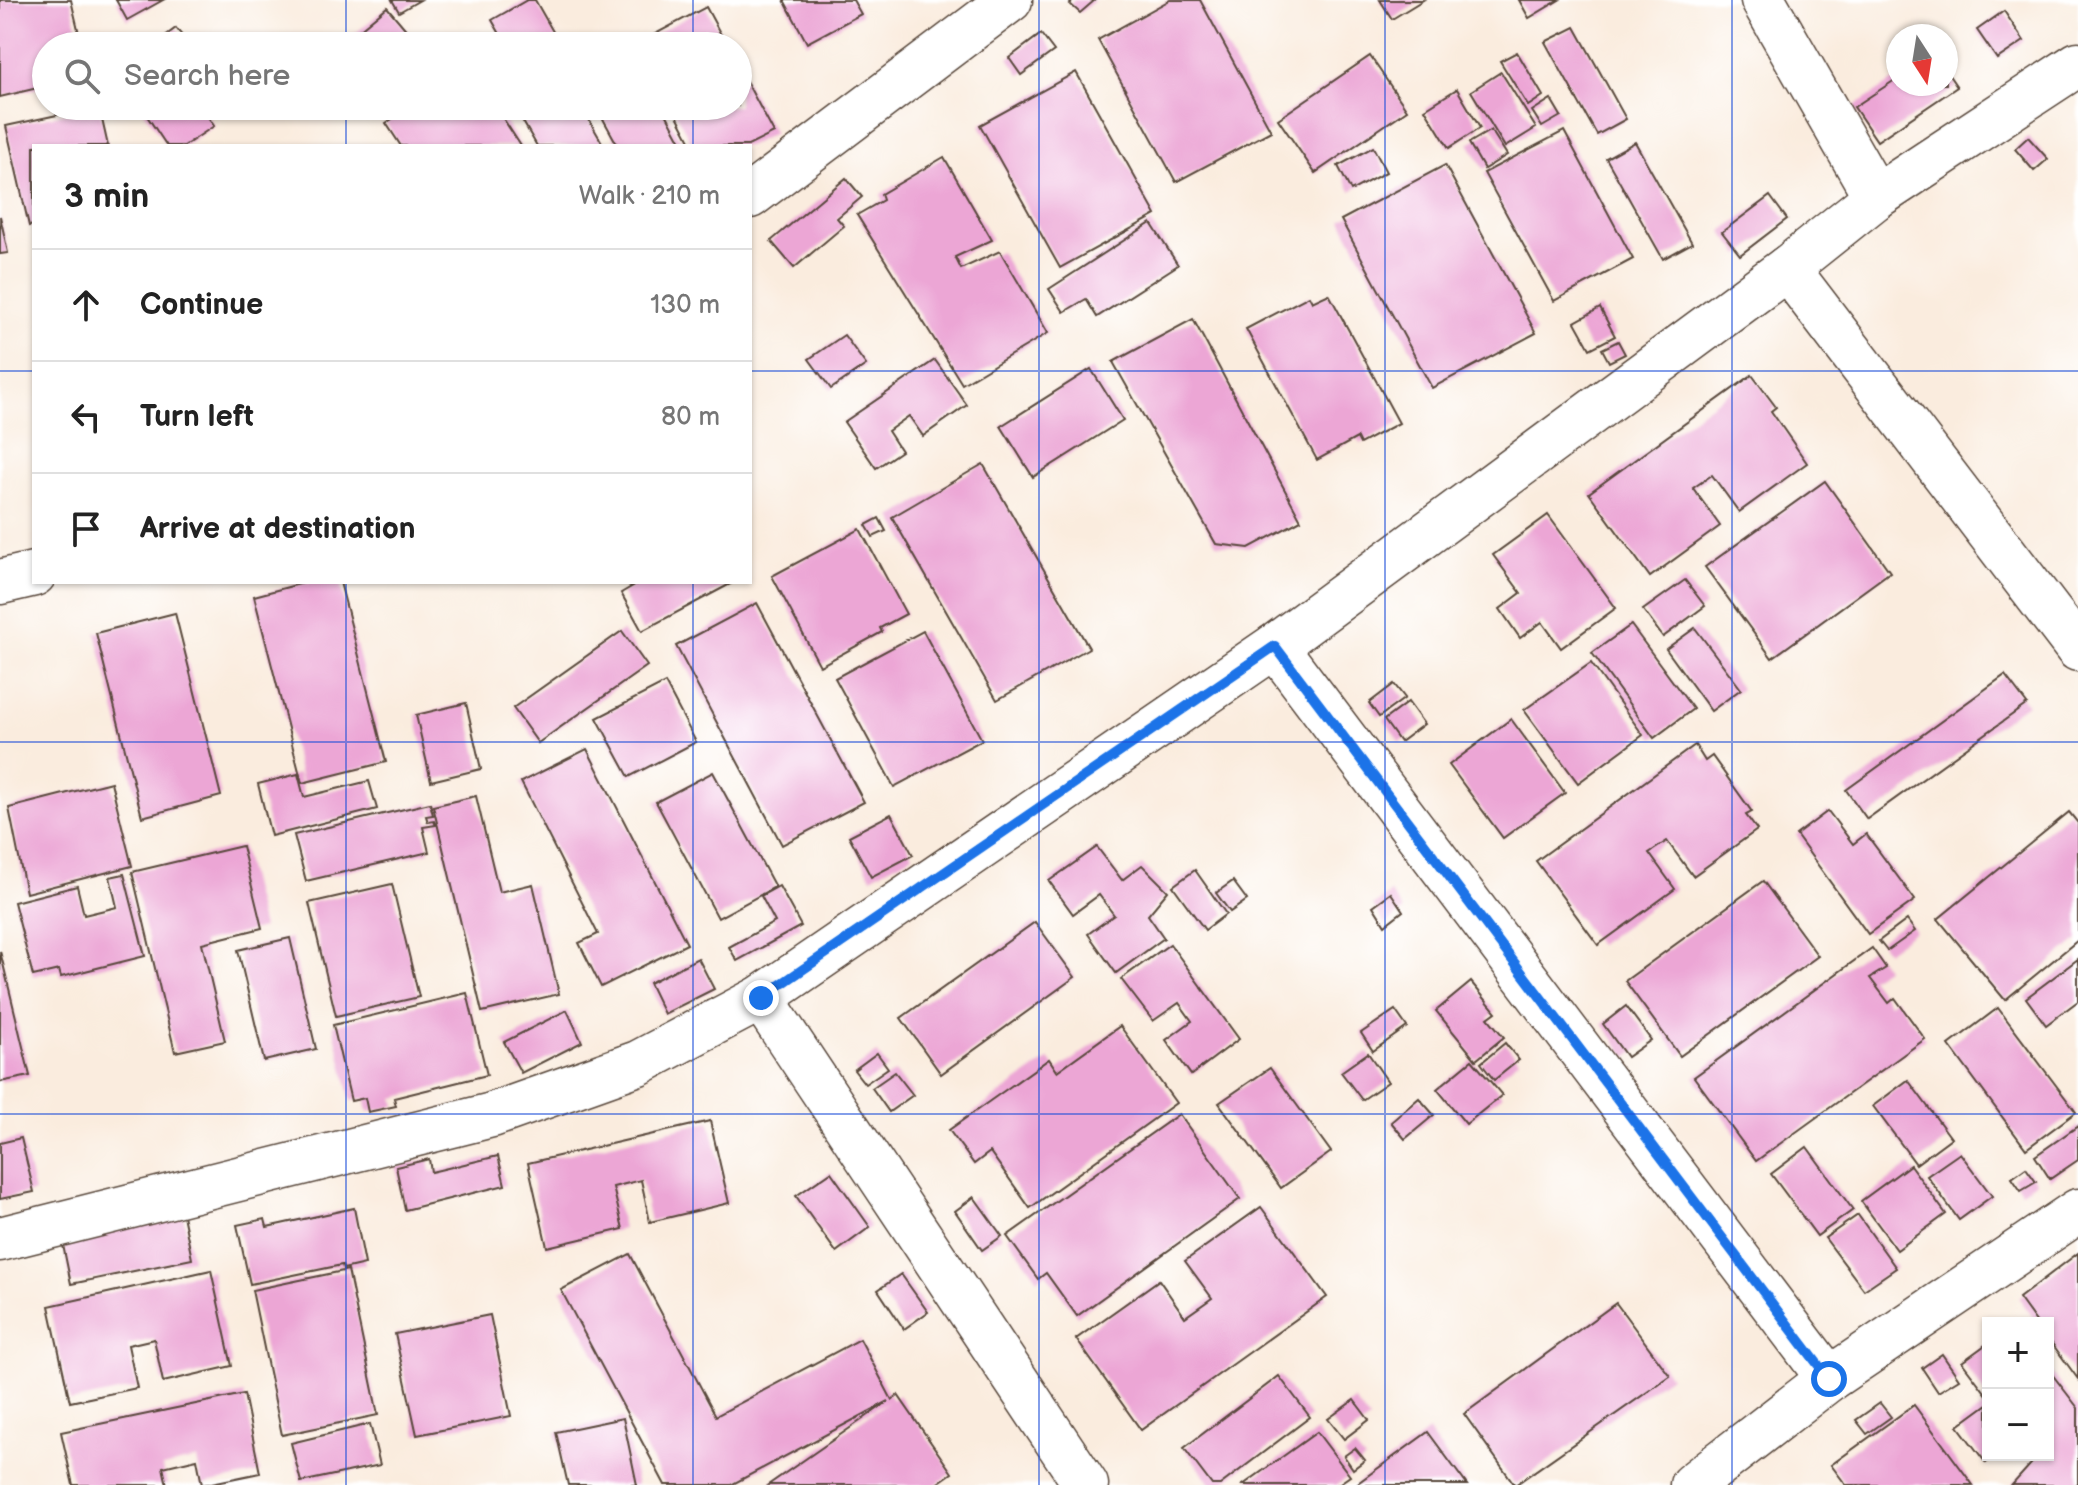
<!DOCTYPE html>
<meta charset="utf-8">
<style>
:root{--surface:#fff;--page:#f6f6f6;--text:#222;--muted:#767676;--line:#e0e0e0}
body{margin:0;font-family:"Balsamiq Sans",sans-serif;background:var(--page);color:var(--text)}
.controls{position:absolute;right:24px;bottom:24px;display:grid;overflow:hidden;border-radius:0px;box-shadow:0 2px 6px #0004}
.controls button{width:72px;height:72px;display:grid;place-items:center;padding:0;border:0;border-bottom:2px solid var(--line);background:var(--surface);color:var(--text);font:40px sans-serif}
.compass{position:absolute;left:1886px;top:24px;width:72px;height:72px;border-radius:50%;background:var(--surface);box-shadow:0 2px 6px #0004;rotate:168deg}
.stop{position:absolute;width:24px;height:24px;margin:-18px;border:6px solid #1a73e8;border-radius:50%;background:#fff}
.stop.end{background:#1a73e8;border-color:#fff;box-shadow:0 2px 8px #0008}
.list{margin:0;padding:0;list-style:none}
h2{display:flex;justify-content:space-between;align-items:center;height:104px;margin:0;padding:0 32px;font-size:34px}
h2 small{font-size:26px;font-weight:400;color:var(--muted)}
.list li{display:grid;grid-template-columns:52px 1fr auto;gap:24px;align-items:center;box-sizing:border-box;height:112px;padding:0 32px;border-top:2px solid var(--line)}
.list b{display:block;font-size:30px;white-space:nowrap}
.list em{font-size:26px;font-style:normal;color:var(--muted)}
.icon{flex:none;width:44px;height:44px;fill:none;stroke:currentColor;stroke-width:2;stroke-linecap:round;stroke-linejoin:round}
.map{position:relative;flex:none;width:2078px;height:1485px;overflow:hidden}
.search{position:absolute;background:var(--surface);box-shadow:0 2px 6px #0004;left:32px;top:32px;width:720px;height:88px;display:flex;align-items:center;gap:20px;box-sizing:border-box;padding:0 28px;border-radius:44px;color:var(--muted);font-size:30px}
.panel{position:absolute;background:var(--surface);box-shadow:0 2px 6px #0004;left:32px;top:144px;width:720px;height:440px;border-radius:0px}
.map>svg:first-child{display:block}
.building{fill:#eca6d5}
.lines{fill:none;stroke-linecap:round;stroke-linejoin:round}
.minor-casing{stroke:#58473b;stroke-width:47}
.minor{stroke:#fff;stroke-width:44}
.route{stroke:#1a73e8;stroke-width:10}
.grid{fill:none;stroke:#1d4ed8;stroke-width:2;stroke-opacity:0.55}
</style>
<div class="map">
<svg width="2078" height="1485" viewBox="0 0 2078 1485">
<rect width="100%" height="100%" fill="#fff"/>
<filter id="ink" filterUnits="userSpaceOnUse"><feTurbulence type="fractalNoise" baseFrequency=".0125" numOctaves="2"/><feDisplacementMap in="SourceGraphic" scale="16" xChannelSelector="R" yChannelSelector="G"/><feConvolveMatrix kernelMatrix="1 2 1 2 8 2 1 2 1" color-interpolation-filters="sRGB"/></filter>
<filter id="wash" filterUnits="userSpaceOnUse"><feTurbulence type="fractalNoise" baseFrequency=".006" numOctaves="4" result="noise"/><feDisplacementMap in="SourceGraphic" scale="32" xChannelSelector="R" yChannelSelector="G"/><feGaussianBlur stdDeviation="1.8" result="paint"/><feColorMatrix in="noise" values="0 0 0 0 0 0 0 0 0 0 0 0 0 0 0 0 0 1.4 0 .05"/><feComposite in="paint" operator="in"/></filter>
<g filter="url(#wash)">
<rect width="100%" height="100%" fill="#faecde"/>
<g id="blocks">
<g class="building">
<polygon points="0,0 71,0 82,46 46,46 46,86 0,97"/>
<polygon points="116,0 163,0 127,20"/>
<polygon points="392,0 420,0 399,12"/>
<polygon points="527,0 535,0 560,44 507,46 492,20"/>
<polygon points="784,0 853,0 861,14 807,43"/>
<polygon points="1074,0 1095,0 1080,13 1070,4"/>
<polygon points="1170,0 1200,0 1271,131 1176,182 1098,40"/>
<polygon points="1380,0 1423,0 1392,19"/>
<polygon points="1519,0 1559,0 1529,18"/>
<polygon points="387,7 420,46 340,46"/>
<polygon points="706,7 727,46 640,46 638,43"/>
<polygon points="2004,11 2024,41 1997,59 1977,30"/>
<polygon points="1575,27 1626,119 1597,135 1545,42"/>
<polygon points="176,28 190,46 152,46"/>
<polygon points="1041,34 1054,51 1021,75 1009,58"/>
<polygon points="1517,52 1543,96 1528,106 1500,61"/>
<polygon points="1370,56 1407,110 1315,173 1278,119"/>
<polygon points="738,66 774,133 748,146 693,146 672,106 738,106"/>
<polygon points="1946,71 1957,87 1877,141 1854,107 1898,78 1898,84 1946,84"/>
<polygon points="1076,72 1156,215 1060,268 980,125"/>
<polygon points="1501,72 1536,128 1505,147 1471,91"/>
<polygon points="1457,89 1480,128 1449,148 1425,109"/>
<polygon points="1551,99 1561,116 1542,127 1532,111"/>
<polygon points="99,106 108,146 34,146 34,225 29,226 6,126"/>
<polygon points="149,106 201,106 214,126 184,146 167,146 143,110"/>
<polygon points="412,106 495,106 521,146 401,146 386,123"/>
<polygon points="514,106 581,106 604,146 537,146"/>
<polygon points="596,106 662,106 683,145 618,146"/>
<polygon points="1491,130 1507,155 1484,169 1469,143"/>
<polygon points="1564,131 1633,259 1554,301 1484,173"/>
<polygon points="2028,137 2048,159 2034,171 2015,149"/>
<polygon points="1635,142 1692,243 1663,259 1606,158"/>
<polygon points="1373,147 1386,172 1351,191 1338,166"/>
<polygon points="944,157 992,240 955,257 961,269 1000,251 1048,333 962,384 857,215 883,200 881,194"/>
<polygon points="1445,165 1536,333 1432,388 1341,220"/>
<polygon points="846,178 862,197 837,218 844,226 794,268 771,241"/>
<polygon points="1770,196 1787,219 1740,255 1722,232"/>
<polygon points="0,216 8,253 0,254"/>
<polygon points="1151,223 1178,265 1097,317 1086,299 1064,312 1049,289"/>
<polygon points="1329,294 1399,423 1360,444 1357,438 1317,460 1246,329 1309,296 1312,302"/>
<polygon points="1600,308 1615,336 1590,349 1575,322"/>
<polygon points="1193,319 1301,520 1249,548 1216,544 1113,362"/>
<polygon points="844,335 866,365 831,389 809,359"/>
<polygon points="1618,341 1625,354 1609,362 1602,349"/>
<polygon points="935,360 967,405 923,436 909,416 888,431 901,451 876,468 844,422"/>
<polygon points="1091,369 1123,420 1033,477 1001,426"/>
<polygon points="1752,375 1776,407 1771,411 1807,463 1739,512 1712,475 1693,488 1720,526 1650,577 1589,493"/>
<polygon points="983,464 1089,648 997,700 892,517"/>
<polygon points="1825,481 1890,572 1772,658 1705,567"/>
<polygon points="1548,515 1616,608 1561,648 1542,622 1520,638 1500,609 1521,593 1493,555"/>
<polygon points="879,518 886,531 873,537 866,525"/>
<polygon points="860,529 906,614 880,628 882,632 820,666 772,576"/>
<polygon points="1685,580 1705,606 1663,637 1643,610"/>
<polygon points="307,582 340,582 386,762 302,783 254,596"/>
<polygon points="640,582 734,582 642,631 621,593"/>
<polygon points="757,603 864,802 782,845 676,646"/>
<polygon points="175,613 221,796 142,817 96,633"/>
<polygon points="1631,625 1693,709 1654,738 1592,653"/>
<polygon points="1695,628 1741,689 1711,711 1666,649"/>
<polygon points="622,631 647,666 538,743 513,708"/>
<polygon points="923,631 982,740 894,787 835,678"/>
<polygon points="1591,663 1643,735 1578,783 1524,710"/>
<polygon points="2005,675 2027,704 1867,819 1846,790"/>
<polygon points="665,683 696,742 629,777 597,718"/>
<polygon points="1394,684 1405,698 1379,717 1369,703"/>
<polygon points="1408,702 1424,724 1400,742 1384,720"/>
<polygon points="466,703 481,769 431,781 416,715"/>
<polygon points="1511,719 1565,793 1503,838 1449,765"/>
<polygon points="1695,745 1705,761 1712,756 1752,812 1746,815 1757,830 1693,876 1667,841 1649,853 1675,889 1598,945 1536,861"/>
<polygon points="587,749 687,944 601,987 579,943 598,934 521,782"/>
<polygon points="713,772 775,887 718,918 656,802"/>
<polygon points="298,774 304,797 369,781 377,809 271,836 258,784"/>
<polygon points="111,782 132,866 26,893 9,808"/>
<polygon points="476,796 499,892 533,884 559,994 482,1012 433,806"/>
<polygon points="430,803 433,815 426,816 428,822 434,821 436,825 423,827 429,852 306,881 294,835"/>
<polygon points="1828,811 1853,844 1866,834 1915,900 1868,934 1796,835"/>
<polygon points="2069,812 2078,823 2078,940 2005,1000 1938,919"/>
<polygon points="891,814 913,855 871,877 849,836"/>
<polygon points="242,846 262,928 202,943 225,1041 175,1052 132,872"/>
<polygon points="1097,847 1122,880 1142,865 1168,891 1148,915 1164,938 1116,973 1088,934 1114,915 1099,895 1073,914 1049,881"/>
<polygon points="1195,870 1226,914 1205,930 1173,886"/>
<polygon points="124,874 145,956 61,977 59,970 33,976 14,902 77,886 84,915 117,907 110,877"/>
<polygon points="1233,881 1247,900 1230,912 1216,893"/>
<polygon points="1763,881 1818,956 1680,1056 1625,981"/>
<polygon points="392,884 419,997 336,1016 309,903"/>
<polygon points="779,886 801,926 737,961 729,947 775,922 761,896"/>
<polygon points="1391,893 1403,911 1385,925 1373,906"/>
<polygon points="1907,920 1915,931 1887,951 1879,941"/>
<polygon points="1035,922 1075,977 941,1074 901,1018"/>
<polygon points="290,938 316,1049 264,1061 238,950"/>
<polygon points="1170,944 1239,1039 1191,1075 1166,1040 1192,1021 1179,1003 1153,1021 1121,979"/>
<polygon points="1872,948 1886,968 1870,978 1889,1003 1895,998 1925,1039 1756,1161 1694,1077"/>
<polygon points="0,951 30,1076 0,1082"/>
<polygon points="698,958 714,989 664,1014 649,983"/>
<polygon points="2078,959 2078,1001 2046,1025 2026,998"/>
<polygon points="1471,982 1496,1012 1488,1018 1504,1037 1476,1060 1436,1011"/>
<polygon points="467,993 487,1075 394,1098 396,1106 368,1112 365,1098 351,1101 333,1025"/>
<polygon points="1626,1006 1651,1040 1627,1057 1603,1024"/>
<polygon points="1998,1008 2076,1112 2026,1149 1949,1045"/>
<polygon points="567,1010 582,1042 521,1073 504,1042"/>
<polygon points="1395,1010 1407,1027 1373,1051 1361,1033"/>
<polygon points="1120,1026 1176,1103 1030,1208 990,1152 974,1164 949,1130 1049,1059 1057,1071"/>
<polygon points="1505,1043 1519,1060 1494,1080 1481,1063"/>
<polygon points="877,1053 888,1068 865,1084 854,1070"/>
<polygon points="1368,1053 1388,1082 1362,1100 1341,1072"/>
<polygon points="1472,1060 1502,1095 1466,1124 1437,1089"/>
<polygon points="1270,1068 1331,1152 1281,1188 1219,1103"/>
<polygon points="895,1072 913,1095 889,1112 872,1088"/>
<polygon points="1908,1080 1951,1138 1916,1164 1873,1106"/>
<polygon points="1419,1098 1434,1115 1405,1139 1391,1122"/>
<polygon points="1179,1114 1240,1199 1077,1316 1046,1273 1038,1279 1007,1236"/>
<polygon points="710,1121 729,1203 650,1222 641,1180 613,1187 623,1229 547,1247 528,1163"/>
<polygon points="2078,1126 2078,1160 2050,1179 2035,1156"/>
<polygon points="21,1138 34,1192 0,1199 0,1143"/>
<polygon points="1807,1147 1853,1210 1817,1236 1771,1174"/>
<polygon points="1960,1153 1992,1196 1959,1220 1927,1176"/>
<polygon points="498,1156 505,1185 405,1210 396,1167 429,1159 431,1172"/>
<polygon points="1910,1165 1946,1214 1897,1250 1861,1201"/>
<polygon points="2026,1168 2036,1182 2021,1191 2012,1178"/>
<polygon points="831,1172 870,1227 836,1252 796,1196"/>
<polygon points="974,1197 1002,1236 982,1250 955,1211"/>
<polygon points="1261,1207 1327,1297 1141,1430 1076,1339 1159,1280 1185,1317 1212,1298 1185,1261"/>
<polygon points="354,1208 365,1264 343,1269 342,1265 250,1284 237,1225 265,1219 267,1227"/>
<polygon points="183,1215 192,1259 71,1284 62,1240"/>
<polygon points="1858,1215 1896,1268 1864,1290 1825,1238"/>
<polygon points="2078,1253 2078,1379 2048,1338 2048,1323 2037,1323 2019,1298"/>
<polygon points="630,1254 716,1416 860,1339 892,1400 898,1395 952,1473 935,1485 768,1485 889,1401 731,1485 665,1485 561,1290"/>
<polygon points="211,1270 232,1366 163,1382 154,1339 128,1345 137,1388 70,1402 49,1306"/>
<polygon points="348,1270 378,1415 282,1435 252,1290"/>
<polygon points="901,1274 928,1312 904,1329 878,1290"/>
<polygon points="1616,1303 1670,1376 1515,1485 1464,1414"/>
<polygon points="490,1315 511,1416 417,1435 395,1334"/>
<polygon points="1988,1343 1988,1396 1962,1362"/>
<polygon points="1942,1354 1959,1379 1938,1392 1922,1368"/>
<polygon points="2048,1369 2078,1408 2078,1485 2012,1485 2039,1455 2048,1455"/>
<polygon points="1279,1376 1310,1417 1220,1485 1212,1485 1184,1448"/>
<polygon points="244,1394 260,1473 202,1485 197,1459 163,1467 167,1485 73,1485 61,1432"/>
<polygon points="1354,1400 1369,1420 1344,1439 1328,1419"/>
<polygon points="1880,1403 1891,1417 1867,1434 1856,1420"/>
<polygon points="1988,1404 1988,1455 1995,1455 1986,1463 1958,1426"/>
<polygon points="1914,1405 1973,1485 1846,1485 1831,1465"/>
<polygon points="623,1418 637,1485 568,1485 556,1432"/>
<polygon points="370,1424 380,1465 301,1482 291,1443"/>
<polygon points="1317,1432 1350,1476 1337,1485 1243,1485"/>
<polygon points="1428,1432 1467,1485 1355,1485"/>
<polygon points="1355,1448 1365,1460 1353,1469 1344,1456"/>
</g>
</g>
</g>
<g filter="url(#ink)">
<use href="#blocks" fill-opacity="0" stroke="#58473b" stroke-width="2"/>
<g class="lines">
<g class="minor-casing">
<g id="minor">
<polyline points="1763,0 1876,197"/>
<polyline points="750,196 1010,0"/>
<polyline points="1787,268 2078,649"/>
<polyline points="0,582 34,574"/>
<polyline points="1275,646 1829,1379"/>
<polyline points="761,998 1086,1485"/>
<polyline points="0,1239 492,1115 638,1063 761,998 1275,646 1787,268 1876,197 2078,64"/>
<polyline points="1692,1485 1829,1379 2078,1211"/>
</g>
</g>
<use href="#minor" class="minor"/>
</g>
</g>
<g class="lines" filter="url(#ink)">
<polyline class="route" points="761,998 1275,646 1829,1379"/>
</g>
<path class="grid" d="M346,0V46M693,0V46M1039,0V1485M1385,0V1485M1732,0V1485M346,106V146M693,106V146M0,371H34M750,371H2078M346,582V1485M693,582V1485M0,742H2078M0,1114H2078"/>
</svg>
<div class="controls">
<button>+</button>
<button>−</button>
</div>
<svg class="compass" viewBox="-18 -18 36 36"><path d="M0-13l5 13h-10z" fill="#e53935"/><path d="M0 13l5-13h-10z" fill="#767676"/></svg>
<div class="stop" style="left:1829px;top:1379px"></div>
<div class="stop end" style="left:761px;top:998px"></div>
<div class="search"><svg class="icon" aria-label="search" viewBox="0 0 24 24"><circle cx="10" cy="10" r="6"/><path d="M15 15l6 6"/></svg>Search here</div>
<section class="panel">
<h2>3 min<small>Walk · 210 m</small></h2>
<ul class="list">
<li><svg class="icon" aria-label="ahead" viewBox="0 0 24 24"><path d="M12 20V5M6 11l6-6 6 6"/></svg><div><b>Continue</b></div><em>130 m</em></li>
<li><svg class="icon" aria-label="left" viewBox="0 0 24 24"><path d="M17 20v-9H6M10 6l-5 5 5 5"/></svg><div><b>Turn left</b></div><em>80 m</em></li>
<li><svg class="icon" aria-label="arrive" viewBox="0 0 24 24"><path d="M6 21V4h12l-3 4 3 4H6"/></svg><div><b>Arrive at destination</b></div></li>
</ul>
</section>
</div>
